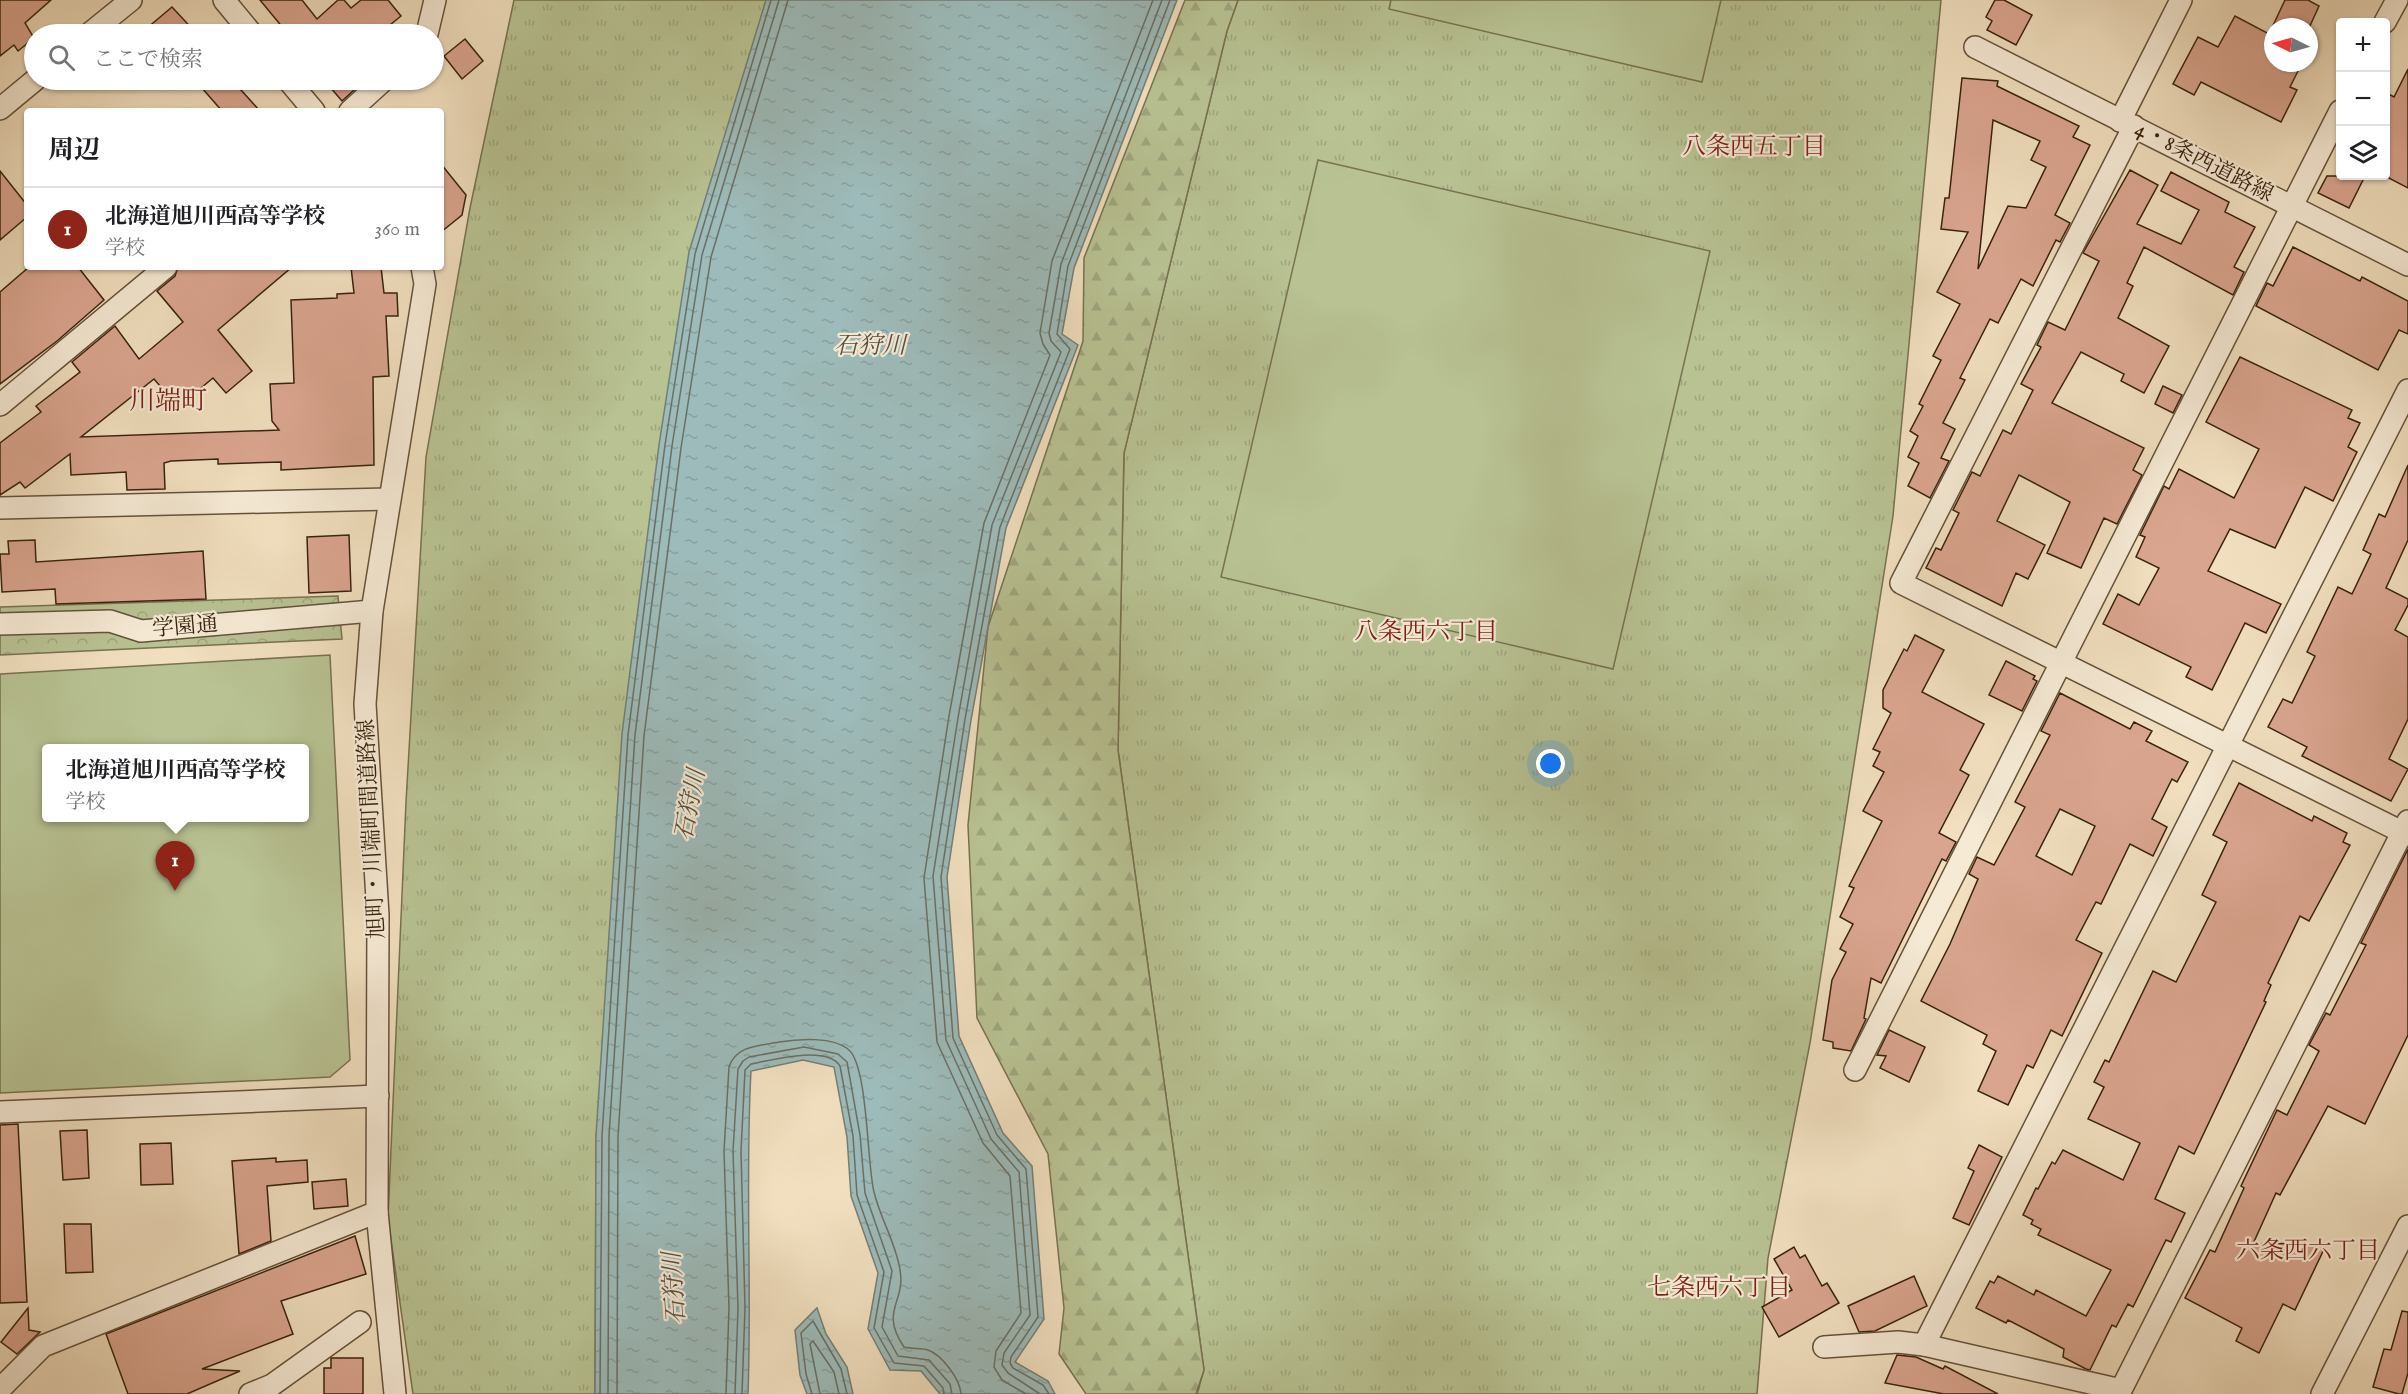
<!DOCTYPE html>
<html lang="ja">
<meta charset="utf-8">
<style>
:root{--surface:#fff;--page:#f2f2f2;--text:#202124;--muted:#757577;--line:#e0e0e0;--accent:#8f2418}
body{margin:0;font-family:"IM FELL English","Noto Serif JP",serif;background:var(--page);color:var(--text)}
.controls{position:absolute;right:18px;top:18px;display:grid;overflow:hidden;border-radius:6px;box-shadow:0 2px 4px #0004}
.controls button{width:54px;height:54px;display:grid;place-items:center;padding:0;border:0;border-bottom:2px solid var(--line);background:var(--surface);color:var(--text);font:30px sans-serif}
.compass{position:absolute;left:2264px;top:18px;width:54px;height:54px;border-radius:50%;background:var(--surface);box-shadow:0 2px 4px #0004;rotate:275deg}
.you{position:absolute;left:1551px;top:764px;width:21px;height:21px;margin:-15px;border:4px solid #fff;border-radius:50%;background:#1a73e8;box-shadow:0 0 0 9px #1a73e833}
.badge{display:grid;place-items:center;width:39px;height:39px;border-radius:50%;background:var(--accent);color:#fff;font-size:20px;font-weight:700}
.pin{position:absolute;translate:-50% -50px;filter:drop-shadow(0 2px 3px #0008)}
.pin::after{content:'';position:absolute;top:32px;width:21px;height:18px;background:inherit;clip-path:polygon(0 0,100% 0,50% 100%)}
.popup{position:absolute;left:42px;top:744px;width:267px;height:78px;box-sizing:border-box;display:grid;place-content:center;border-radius:6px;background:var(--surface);filter:drop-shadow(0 2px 4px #0005);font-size:20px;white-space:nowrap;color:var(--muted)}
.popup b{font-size:22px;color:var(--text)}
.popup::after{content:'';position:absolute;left:50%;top:100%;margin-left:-12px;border:12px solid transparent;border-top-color:var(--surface)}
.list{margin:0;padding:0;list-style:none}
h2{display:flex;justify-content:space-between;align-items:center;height:78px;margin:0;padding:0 24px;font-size:26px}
h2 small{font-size:20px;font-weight:400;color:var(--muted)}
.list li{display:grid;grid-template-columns:39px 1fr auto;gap:18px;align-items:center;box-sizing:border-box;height:84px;padding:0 24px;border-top:2px solid var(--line)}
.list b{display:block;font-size:22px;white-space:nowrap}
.list p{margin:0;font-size:20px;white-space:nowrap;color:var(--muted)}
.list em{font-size:20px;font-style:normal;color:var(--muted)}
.icon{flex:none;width:33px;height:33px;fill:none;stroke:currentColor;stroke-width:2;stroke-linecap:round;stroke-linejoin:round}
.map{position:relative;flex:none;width:2408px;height:1394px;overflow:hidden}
.search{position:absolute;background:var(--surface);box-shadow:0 2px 4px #0004;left:24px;top:24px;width:420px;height:66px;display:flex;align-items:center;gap:15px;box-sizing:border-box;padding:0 21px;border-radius:33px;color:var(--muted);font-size:22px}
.panel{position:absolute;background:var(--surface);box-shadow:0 2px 4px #0004;left:24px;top:108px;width:420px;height:162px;border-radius:6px}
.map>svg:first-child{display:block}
.grass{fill:url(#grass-tufts);stroke:#787250;stroke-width:1.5}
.forest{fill:url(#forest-firs);stroke:#787250;stroke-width:1.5}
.park{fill:url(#park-crowns);stroke:#787250;stroke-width:1.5}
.pitch{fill:#b8c293;stroke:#787250;stroke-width:1.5;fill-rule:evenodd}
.water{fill:url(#water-ripples);stroke:#757e75;stroke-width:1.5}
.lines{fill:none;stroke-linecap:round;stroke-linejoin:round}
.shore{stroke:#6a6f64;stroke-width:1.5}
.building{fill:#daa58f;stroke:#38230e;stroke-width:1.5;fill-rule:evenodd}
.street-casing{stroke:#66523a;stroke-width:24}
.street{stroke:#f6ead5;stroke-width:21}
.labels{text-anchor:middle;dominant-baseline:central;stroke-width:4.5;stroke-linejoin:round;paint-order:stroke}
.street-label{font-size:22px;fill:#38230e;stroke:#f6ead5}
.neighbourhood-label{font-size:24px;fill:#7a1f14;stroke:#f6ead5}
.water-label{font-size:24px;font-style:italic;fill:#565142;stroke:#f6ead5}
.quarter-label{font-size:26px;fill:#7a1f14;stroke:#f6ead5}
</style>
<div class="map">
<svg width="2408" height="1394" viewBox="0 0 2408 1394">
<defs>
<pattern id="grass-tufts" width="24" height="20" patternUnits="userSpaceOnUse" patternTransform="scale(1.5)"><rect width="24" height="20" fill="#b8c293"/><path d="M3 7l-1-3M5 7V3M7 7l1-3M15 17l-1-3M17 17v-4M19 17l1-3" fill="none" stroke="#9fa67e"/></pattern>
<pattern id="forest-firs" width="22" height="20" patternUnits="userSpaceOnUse" patternTransform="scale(1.5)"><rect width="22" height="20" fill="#b8c293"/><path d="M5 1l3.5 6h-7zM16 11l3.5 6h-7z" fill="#9fa67e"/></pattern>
<pattern id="park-crowns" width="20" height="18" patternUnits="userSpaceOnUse" patternTransform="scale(1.5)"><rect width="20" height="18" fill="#b8c293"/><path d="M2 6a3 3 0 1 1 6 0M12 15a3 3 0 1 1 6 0" fill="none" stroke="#9fa67e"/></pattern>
<pattern id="water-ripples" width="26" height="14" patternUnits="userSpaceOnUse" patternTransform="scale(1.5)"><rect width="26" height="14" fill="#9dbbba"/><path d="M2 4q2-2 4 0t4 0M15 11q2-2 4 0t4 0" fill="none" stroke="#88a09f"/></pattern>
</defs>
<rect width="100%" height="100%" fill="#f1dfbf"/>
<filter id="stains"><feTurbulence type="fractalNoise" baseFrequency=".00333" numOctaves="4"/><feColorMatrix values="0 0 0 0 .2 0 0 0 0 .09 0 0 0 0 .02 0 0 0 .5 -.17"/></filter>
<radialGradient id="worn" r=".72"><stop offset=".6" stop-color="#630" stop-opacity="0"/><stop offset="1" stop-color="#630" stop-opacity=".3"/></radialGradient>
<g class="grass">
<polygon points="514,0 766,0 596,1136 595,1394 413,1394 388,1219 406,802 426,457 470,208"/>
<polygon points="1238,0 1941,0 1893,516 1810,1043 1768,1258 1757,1394 1197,1394 1204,1370 1118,750 1124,453 1227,31"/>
</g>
<polygon class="forest" points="1185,0 1238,0 1227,31 1124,453 1118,750 1204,1370 1196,1394 1086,1394 1059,1354 1064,1308 1048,1154 977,1018 968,825 988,627 1083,341 1084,258"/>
<polygon class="park" points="338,596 342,639 0,655 0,607"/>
<g class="pitch">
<polygon points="1391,0 1721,0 1702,82 1389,9"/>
<polygon points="1318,160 1710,251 1613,669 1221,577"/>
<path d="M330,655L350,1060L330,1077L0,1093V674ZM46,748H304V818H46Z"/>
</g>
<g class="water">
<path d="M766,0H1177L1074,268L1062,334L1078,345L1006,528L971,720L947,877L959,1036L1003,1133L1032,1166L1044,1319L1015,1362L1048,1381L1055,1394H940L921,1371L890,1370L868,1329L878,1273L851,1196L847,1137L834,1067L803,1060L751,1071C745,1179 752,1286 748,1394H595L596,1136L622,734L659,445L689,252Z"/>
<polygon points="817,1308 826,1334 847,1367 853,1394 807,1394 800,1375 795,1330"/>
</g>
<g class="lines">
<g class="shore">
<polyline points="600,1394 602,1136 628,735 665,445 695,254 771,0"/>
<polyline points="608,1394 609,1136 635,735 672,446 702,255 779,0"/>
<polyline points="617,1394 618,1137 644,736 681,448 711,257 788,0"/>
<path d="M726,1394L729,1308L724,1151L729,1067C736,1045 760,1046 779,1042C798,1039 833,1036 849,1050C868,1067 867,1165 874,1192C880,1218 896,1243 900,1270C906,1303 879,1310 904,1347C912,1349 921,1348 928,1350C942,1355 960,1379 961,1394"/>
<polyline points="735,1394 738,1308 733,1151 738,1069 743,1061 749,1057 804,1047 838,1054 847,1062 860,1135 865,1193 892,1271 882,1327 898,1356 929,1360 950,1384 952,1394"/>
<path d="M742,1394L745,1308L741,1151L745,1070L751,1064C771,1060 827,1045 840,1066L853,1136L857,1195L884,1272L874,1328L894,1363L924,1366L943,1388L944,1394"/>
<polyline points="812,1394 806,1374 801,1333 813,1321 841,1369 847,1394"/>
<polyline points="820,1394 810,1344 813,1341 834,1372 839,1394"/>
<polyline points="1026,1394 1002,1380 994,1367 996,1351 1021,1313 1010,1176 983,1143 937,1042 924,878 949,716 984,523 1050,355 1043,344 1040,333 1052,261 1153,0"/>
<polyline points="1040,1394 1008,1373 1002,1365 1004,1353 1030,1315 1019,1172 991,1139 946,1040 933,876 958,718 992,525 1061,352 1051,341 1049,333 1061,264 1162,0"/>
<polyline points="1049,1394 1043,1385 1013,1368 1010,1363 1011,1357 1038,1317 1026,1169 997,1135 953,1038 941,877 965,719 1000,527 1070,349 1057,334 1068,266 1170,0"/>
</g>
</g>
<g class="building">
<polygon points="0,0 51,0 25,23 34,38 18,51 14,45 0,56"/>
<polygon points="260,0 302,0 317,19 338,0 344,0 351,8 361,0 388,0 401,16 379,34 288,34"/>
<polygon points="1995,0 2004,0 2032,15 2016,45 1987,30 1992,21 1986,17"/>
<polygon points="2285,0 2308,0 2319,6 2309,28 2273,27 2273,63 2302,63 2290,87 2297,90 2281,122 2201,82 2194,95 2173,84 2198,37 2218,47 2235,16 2269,34"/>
<polygon points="172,7 197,34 140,34"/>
<polygon points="465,39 483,61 462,79 444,56"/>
<polygon points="2408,69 2408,188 2385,176 2385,92 2394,97"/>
<path d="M1962,78L1998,81L1997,86L2079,126L2073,137L2090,145L2055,215L2070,223L2060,242L2056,240L2033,286L2021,279L1998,323L1990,319L1960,378L1965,380L1943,423L1955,429L1941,458L1949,461L1930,498L1908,486L1919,463L1908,457L1918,436L1910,431L1923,406L1919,404L1941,360L1933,356L1960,304L1937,292L1968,232L1941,229L1945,198H1949ZM1993,120L2040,141L2031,160L2046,167L2026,208L2008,206L1978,269Z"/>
<polygon points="195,80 232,80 260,111 222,111"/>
<polygon points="324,80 363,80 364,81 342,101"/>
<polygon points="441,164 466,195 462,215 441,232"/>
<polygon points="2130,170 2158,185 2137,224 2181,244 2199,210 2161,191 2171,172 2229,202 2225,212 2255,227 2234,267 2244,272 2233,295 2144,247 2127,283 2133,286 2118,318 2169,346 2144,393 2121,381 2124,374 2081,352 2052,403 2144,448 2133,470 2142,475 2117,524 2104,518 2081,568 2047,553 2070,502 2019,475 1997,521 2045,545 2028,579 2016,573 2002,606 1926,568 1936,548 1941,550 1959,513 1953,510 1972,472 1980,476 2003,430 2011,434 2033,390 2021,384 2041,347 2037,345 2048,322 2065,330 2099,261 2083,253"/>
<polygon points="0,171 27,205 27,217 0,240"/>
<polygon points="2327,176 2365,176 2349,208 2318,193"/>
<polygon points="2293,247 2360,281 2362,277 2408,301 2408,334 2399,330 2378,370 2256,306 2267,283 2273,286"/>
<polygon points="29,267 78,267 104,300 57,341 0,384 0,292"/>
<polygon points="178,267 292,267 218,330 252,371 226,393 213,378 178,407 154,379 81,437 279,430 272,421 270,384 294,383 291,300 337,298 337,294 354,293 351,267 381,267 384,293 397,293 398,316 386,316 389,376 373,377 374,465 281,470 281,462 218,464 218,459 171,461 164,463 165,489 127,490 126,472 71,475 70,454 25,488 20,482 0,495 0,443 41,412 36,406 80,372 72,362 115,326 139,359 183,322 157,291 175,276"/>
<polygon points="2240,357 2352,410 2348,418 2360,423 2348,447 2357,452 2333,501 2305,487 2275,548 2230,529 2208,571 2281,604 2266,633 2245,623 2212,690 2186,677 2191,667 2103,624 2118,594 2139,605 2159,568 2136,557 2145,537 2140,535 2164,486 2169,489 2179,469 2234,498 2259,449 2206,422"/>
<polygon points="2163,386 2182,395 2173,413 2155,404"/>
<polygon points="2408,465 2408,540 2386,588 2408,599 2408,605 2395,630 2408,637 2408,719 2389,759 2408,769 2391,801 2302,756 2307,747 2268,727 2283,699 2292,703 2315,656 2307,652 2338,587 2352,594 2371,554 2363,550 2379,514 2385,517"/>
<polygon points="349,535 351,591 309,593 307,537"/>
<polygon points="35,540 36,562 203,551 206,599 56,604 55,589 2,592 0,554 9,554 8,541"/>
<polygon points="1915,635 1944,650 1922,692 1984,724 1960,770 1969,775 1939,833 1956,842 1946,861 1942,859 1881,983 1871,978 1864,1018 1866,1019 1851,1051 1833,1048 1833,1042 1823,1040 1832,980 1846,952 1840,949 1853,924 1840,917 1854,888 1849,886 1882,821 1863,811 1884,772 1873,766 1880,752 1873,749 1891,713 1883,708 1883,690 1904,649 1907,651"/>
<polygon points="2006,661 2035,676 2033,679 2037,681 2022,711 1989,695"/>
<path d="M2060,693L2130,729L2134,722L2152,731L2146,741L2188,762L2177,782L2172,779L2152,819L2167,827L2153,856L2130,844L2101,904L2096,902L2076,940L2102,953L2062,1036L2051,1030L2033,1068L2027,1065L2008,1105L1978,1091L1996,1051L1983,1044L1987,1035L1921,1001L1950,944L1978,879L1969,874L1977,857L1994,865L2025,807L2015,802L2050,735L2041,731ZM2060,809L2095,826L2072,875L2036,856Z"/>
<polygon points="2239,783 2312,821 2314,816 2347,833 2343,842 2350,845 2309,921 2300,916 2268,983 2271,985 2264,1001 2266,1002 2194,1154 2179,1146 2155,1199 2185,1213 2171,1242 2166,1240 2133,1307 2128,1304 2116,1327 2112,1325 2090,1370 2086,1369 2063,1357 2064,1349 2008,1320 2006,1323 1976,1308 1990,1281 1994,1283 1998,1276 2034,1295 2036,1290 2086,1316 2111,1270 2038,1235 2041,1229 2031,1224 2033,1220 2023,1215 2036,1188 2038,1189 2052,1162 2055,1164 2063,1150 2123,1180 2140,1143 2088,1119 2104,1087 2094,1082 2105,1060 2109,1062 2153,971 2176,982 2216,902 2202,895 2227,842 2213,835"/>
<polygon points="2408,849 2408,1035 2365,1124 2328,1106 2280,1195 2276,1193 2253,1244 2327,1243 2295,1310 2283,1304 2259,1353 2236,1341 2242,1328 2185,1298 2210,1250 2215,1252 2244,1188 2241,1186 2277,1110 2287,1115 2319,1051 2309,1045 2326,1013 2330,1015 2366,945 2361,943"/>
<polygon points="1889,1030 1925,1047 1909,1082 1880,1068 1886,1056 1877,1055"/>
<polygon points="18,1124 27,1302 0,1303 0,1125"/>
<polygon points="87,1130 89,1178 63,1180 60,1131"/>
<polygon points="171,1143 173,1184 141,1185 140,1144"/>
<polygon points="1979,1145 2002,1157 1969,1225 1953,1218 1974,1171 1968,1168"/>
<polygon points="276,1158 276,1162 307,1160 308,1182 267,1186 271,1241 239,1254 232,1161"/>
<polygon points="346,1179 348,1206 314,1209 312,1182"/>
<polygon points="64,1224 91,1224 93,1272 66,1273"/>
<polygon points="355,1236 366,1274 281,1301 293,1334 202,1369 240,1371 187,1394 128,1394 106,1334"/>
<polygon points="1794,1247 1800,1258 1805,1255 1822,1286 1827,1283 1839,1303 1779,1337 1762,1307 1792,1290 1774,1259"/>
<polygon points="1914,1276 1927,1306 1875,1331 1859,1332 1848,1306"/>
<polygon points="28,1308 29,1330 40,1332 17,1354 1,1342"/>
<polygon points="2402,1311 2408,1312 2408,1373 2402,1394 2399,1394 2373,1387 2384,1349 2391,1350"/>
<polygon points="1897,1355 1916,1357 1943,1369 1945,1366 1998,1394 1944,1394 1885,1383"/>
<polygon points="331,1358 363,1358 363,1394 324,1394 324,1368 331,1368"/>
</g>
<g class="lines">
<g class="street-casing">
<g id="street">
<polyline points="224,0 252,34"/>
<polyline points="2385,22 2397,0"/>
<polyline points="89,34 131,0"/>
<polyline points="427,34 435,0"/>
<polyline points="1975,47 2408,265"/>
<polyline points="288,80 314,111"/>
<polyline points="0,109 35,80"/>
<polyline points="350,111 384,80"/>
<polyline points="2120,121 2181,0"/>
<polyline points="2134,126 1901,583 2408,835"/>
<polyline points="0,405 166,267"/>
<polyline points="0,508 389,499"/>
<polyline points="0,624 110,621 141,631 372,611"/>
<polyline points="1855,1070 2340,111"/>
<polyline points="0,1112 378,1096"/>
<polyline points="1924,1345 2408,390"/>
<polyline points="1824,1347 1898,1342 1924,1345 2121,1390 2408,821"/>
<polyline points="0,1389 43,1346 377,1212"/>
<polyline points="250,1394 272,1385 360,1322"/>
<polyline points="395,1394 377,1212 378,915 365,704 372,611 425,284 422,267"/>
<polyline points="2322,1394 2408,1226"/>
</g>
</g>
<use href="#street" class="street"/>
</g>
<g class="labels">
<g class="street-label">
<text transform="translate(2204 162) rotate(27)">4・8条西道路線</text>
<text transform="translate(185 627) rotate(-5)">学園通</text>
<text transform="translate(372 829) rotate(-93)">旭町・川端町間道路線</text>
</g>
<g class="neighbourhood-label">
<text x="1754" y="147">八条西五丁目</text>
<text x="1426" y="632">八条西六丁目</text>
<text x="2308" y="1251">六条西六丁目</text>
<text x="1719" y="1288">七条西六丁目</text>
</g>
<g class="water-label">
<text x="870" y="346">石狩川</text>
<text transform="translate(691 805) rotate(-79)">石狩川</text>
<text transform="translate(675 1288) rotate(-94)">石狩川</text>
</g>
<g class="quarter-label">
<text x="168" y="401">川端町</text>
</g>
</g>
<rect width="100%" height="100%" filter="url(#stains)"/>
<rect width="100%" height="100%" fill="url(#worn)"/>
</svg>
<div class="controls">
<button>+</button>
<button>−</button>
<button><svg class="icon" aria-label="layers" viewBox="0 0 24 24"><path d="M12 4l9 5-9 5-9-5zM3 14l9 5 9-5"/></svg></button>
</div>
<svg class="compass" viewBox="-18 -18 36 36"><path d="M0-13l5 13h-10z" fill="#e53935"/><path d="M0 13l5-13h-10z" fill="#757577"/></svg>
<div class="you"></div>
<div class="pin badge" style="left:175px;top:891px">1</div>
<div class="popup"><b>北海道旭川西高等学校</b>学校</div>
<div class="search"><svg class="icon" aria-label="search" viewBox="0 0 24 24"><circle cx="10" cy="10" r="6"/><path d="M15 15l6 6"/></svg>ここで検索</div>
<section class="panel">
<h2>周辺<small></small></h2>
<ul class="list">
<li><span class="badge">1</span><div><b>北海道旭川西高等学校</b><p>学校</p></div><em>360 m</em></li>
</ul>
</section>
</div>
